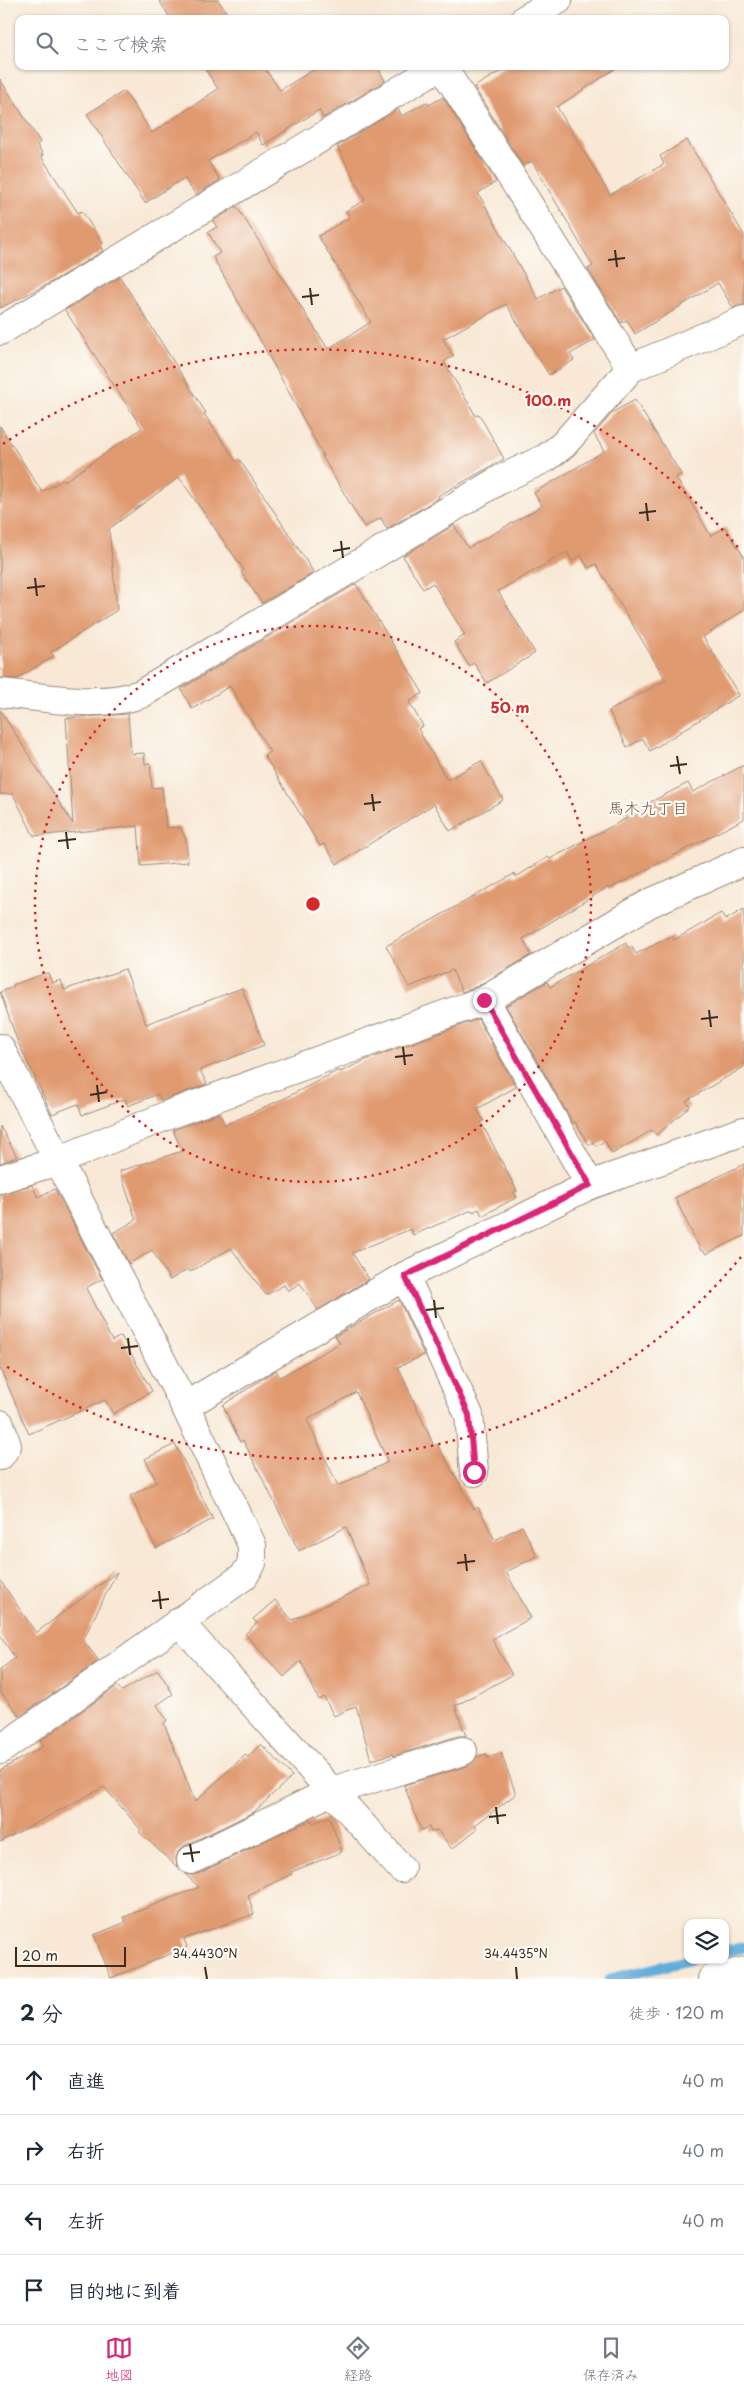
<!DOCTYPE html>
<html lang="ja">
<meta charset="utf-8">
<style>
:root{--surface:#fff;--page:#f6f6f7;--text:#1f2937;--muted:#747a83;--line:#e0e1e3;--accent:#db2777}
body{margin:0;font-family:"Playpen Sans","Klee One",sans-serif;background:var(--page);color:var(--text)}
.controls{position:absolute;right:15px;bottom:15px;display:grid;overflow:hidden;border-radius:10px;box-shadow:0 1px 4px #0004}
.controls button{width:45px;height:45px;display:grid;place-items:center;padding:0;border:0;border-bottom:1px solid var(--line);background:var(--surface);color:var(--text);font:25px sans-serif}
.scale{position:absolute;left:15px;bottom:12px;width:111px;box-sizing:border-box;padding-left:5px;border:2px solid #3b2a1e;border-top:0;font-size:14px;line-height:18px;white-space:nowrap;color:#3b2a1e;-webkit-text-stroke:4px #fdfcf7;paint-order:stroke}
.stop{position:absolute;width:15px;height:15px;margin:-11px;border:4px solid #db2777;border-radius:50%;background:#fff}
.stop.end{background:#db2777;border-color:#fff;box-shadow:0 1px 5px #0008}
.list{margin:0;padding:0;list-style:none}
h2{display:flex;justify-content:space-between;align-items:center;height:65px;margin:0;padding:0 20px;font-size:21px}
h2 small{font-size:16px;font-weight:400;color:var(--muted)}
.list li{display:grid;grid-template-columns:32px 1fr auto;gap:15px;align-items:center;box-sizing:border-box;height:70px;padding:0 20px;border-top:1px solid var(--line)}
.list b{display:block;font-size:19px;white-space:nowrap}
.list em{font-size:16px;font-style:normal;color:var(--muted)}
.icon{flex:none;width:28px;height:28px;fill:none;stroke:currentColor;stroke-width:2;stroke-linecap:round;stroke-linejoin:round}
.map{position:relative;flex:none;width:744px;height:1979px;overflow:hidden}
.search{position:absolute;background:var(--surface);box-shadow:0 1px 4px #0004;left:15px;right:15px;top:15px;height:55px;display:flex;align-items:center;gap:12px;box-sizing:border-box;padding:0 18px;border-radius:10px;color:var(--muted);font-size:19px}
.sheet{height:345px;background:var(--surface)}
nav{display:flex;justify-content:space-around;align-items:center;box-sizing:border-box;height:70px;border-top:1px solid var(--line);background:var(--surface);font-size:14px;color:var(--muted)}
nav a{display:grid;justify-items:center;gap:2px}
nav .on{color:var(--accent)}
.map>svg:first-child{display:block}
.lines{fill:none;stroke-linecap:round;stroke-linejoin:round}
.stream{stroke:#61acd9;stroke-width:11}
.building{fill:#e09a70;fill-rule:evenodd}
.street-casing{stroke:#9a897a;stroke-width:30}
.street{stroke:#fff;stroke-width:28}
.route{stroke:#db2777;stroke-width:6}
.ticks{fill:none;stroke:#3b2a1e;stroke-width:2}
.ring{fill:none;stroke:#d62828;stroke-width:2.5;stroke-dasharray:2.5 5}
.labels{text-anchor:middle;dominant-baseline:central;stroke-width:4.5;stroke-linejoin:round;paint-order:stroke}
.neighbourhood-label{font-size:16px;fill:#75513b;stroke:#fdfcf7}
.ticks-label{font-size:12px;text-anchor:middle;fill:#3b2a1e;stroke:#fdfcf7;stroke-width:4.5;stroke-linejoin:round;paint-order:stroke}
.centre{fill:#d62828;stroke:#fdfcf7;stroke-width:2.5}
.ring-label{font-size:15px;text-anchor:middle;font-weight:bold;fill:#d62828;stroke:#fdfcf7;stroke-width:4.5;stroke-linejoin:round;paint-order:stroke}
</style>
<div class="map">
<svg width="744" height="1979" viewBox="0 0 744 1979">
<rect width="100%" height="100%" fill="#fdfcf7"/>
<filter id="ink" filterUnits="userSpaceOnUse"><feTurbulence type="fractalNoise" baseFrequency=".02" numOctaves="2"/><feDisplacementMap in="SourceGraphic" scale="10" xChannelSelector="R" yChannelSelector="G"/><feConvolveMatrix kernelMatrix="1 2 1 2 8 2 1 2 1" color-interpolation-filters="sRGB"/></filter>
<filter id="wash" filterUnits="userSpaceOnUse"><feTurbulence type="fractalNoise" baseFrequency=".0096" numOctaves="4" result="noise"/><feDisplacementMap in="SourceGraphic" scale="20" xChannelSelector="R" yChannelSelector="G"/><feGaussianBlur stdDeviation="1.12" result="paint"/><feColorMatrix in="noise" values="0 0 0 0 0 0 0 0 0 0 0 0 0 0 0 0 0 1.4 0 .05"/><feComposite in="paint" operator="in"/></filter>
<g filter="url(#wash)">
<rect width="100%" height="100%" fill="#f8e8d5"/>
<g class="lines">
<g class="stream">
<polyline points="725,1952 744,1947"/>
<polyline points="610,1979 689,1960"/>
</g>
</g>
<g id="blocks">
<g class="building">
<polygon points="159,0 218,0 231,19 171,19"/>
<polygon points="203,66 263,66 280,90 320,66 377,66 385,81 323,118 319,110 263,145 256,132 208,161 220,180 196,195 184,178 145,203 87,114 124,91 152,133 218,89"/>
<polygon points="509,66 619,66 557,107 610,195 664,164 660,156 687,140 744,235 744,305 733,308 718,283 635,334 627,320 621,323 588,269 593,266 532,161 523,166 474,87"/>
<polygon points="0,79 40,142 37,145 43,155 41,156 78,213 82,211 103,244 100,246 103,251 48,284 0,308"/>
<polygon points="443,97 496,182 478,193 538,299 561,286 595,340 570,354 574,360 549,375 506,304 443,339 453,356 444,362 476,416 479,414 504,459 438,496 439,498 387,529 381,518 364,527 322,456 323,455 263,345 213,257 220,253 208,232 217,227 213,221 237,207 328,349 371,322 318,236 350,217 346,211 365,200 337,146 398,109 402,116 426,102 429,105"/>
<polygon points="120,277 206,413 204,414 236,461 239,459 266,499 314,573 262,603 241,572 244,570 179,477 109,529 117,610 51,652 54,656 16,679 0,678 0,426 42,492 64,479 65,481 142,428 65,310"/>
<polygon points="635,400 681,474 676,478 711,536 725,527 744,557 744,610 703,637 739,695 650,751 643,739 627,747 609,711 666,680 596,564 588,568 581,555 572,561 567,552 498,591 535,653 487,683 474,663 469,666 454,642 465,635 433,583 423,589 403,556 454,525 468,548 542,506 534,493 604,451 594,434 613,412"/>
<polygon points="356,584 423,693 409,702 423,726 418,729 447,780 481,761 503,800 450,831 434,804 337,864 324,844 320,846 264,755 270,752 230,686 192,709 181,689"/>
<polygon points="0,710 73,824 66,718 128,714 131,754 144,753 145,764 150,763 152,788 162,787 166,828 180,827 186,840 188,862 141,866 138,826 34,836 13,794 0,794"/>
<polygon points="744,765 744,819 609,889 608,887 523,939 531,955 478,986 462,992 452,970 409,987 386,946 514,874 516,877 548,857 550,859 627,818 625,815 688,783 693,792"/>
<polygon points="744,909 744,1067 686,1101 690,1106 657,1135 652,1130 612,1154 605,1141 596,1146 593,1142 589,1145 575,1122 573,1123 506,1006 547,982 550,987 626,943 628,948 631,946 636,954 672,936 674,940 721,913 725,920"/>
<polygon points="125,969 146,1024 242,988 264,1045 200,1070 207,1084 161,1101 158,1094 128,1106 125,1099 82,1115 78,1104 52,1114 17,1040 0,992 13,987 13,985 43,974 48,973 52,983 61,980 64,990"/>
<polygon points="478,1019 516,1087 477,1109 484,1121 481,1122 517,1191 514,1192 517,1197 482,1216 479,1209 473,1212 472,1210 413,1235 411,1229 352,1253 369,1279 318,1310 300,1283 288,1291 284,1285 266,1295 231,1248 190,1272 188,1269 170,1280 152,1250 129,1264 113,1233 136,1220 120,1171 182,1151 173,1130 219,1113 225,1125 285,1098 339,1070 340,1072 366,1060"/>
<polygon points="0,1126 17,1157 0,1163"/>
<polygon points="744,1164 744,1236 706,1254 703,1250 701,1251 675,1198"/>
<polygon points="32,1185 38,1197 55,1189 102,1279 86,1288 112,1341 121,1336 152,1391 113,1414 105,1400 29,1434 0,1368 0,1194"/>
<path d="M399,1300L424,1355L398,1367L434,1446L437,1444L474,1509L478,1507L495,1540L522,1526L537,1556L506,1572L531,1618L492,1639L512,1675L455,1706L466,1736H458L394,1756L393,1754L371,1760L356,1706L334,1716L324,1697L319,1700L301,1661L284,1677L245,1634L257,1623L253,1619L275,1600L292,1620L370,1585L346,1527L299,1551L243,1440L240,1442L223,1405L276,1370L280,1377L340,1343L335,1336ZM356,1392L388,1462L338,1486L307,1420Z"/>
<polygon points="175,1444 213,1519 156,1548 130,1496 157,1482 145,1459"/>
<polygon points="117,1572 83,1640 99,1661 20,1716 0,1691 0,1670 15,1658 0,1635 0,1580 36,1633"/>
<polygon points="158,1670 173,1694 157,1705 167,1720 164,1723 195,1802 245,1755 248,1757 261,1744 292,1776 254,1812 184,1846 178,1852 176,1858 177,1867 139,1832 141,1830 104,1787 0,1842 0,1770 44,1746 40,1741 117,1686 122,1691"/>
<polygon points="501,1753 516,1794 475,1825 477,1829 452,1849 437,1830 431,1832 429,1827 421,1830 404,1785 468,1766 477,1757 486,1754 488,1758"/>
<polygon points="329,1817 342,1852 291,1872 292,1874 248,1895 254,1914 184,1939 187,1947 111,1978 94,1935 126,1922 124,1917 199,1887 185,1874 198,1874 289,1829 312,1820 313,1823"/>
</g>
</g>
</g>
<g filter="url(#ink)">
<use href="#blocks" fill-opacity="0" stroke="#9a897a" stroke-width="1"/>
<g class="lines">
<g class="street-casing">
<g id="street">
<polyline points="525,19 558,0"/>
<polyline points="442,66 631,368"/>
<polyline points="0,331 440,66"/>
<path d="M0,693C46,697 97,709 141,694L501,479L546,458L563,445L631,368L744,320"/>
<polyline points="485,1000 590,1185"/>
<polyline points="0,1048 185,1406 252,1545 252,1563 244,1576 0,1750"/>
<polyline points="0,1179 58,1161 173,1113 485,1000 650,903 744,861"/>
<polyline points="405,1276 469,1415 474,1472"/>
<polyline points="185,1406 405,1276 590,1185 744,1131"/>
<polyline points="0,1424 7,1446 0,1456"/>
<polyline points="179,1622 401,1868"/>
<polyline points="191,1860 332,1791 463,1751"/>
<polyline points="712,1979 744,1971"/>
</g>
</g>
<use href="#street" class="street"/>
</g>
</g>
<g class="lines" filter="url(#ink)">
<polyline class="route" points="474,1472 469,1415 405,1276 590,1185 484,1000"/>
</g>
<path class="ticks" d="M615,250L617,267M608,260L625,258M310,288L312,305M302,297L319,295M646,503L648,521M639,513L656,511M341,541L343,558M333,551L350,548M35,578L37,596M27,588L45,586M677,756L680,774M670,766L687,764M372,794L374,811M364,804L381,802M66,832L68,849M58,841L76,839M709,1010L711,1027M701,1019L718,1017M403,1047L405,1065M395,1057L413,1055M97,1085L99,1102M90,1095L107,1092M434,1300L436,1318M426,1310L444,1308M128,1338L130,1355M121,1348L138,1346M465,1554L467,1571M457,1563L475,1561M159,1591L161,1609M152,1601L169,1599M496,1807L498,1824M489,1817L506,1815M190,1844L193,1862M183,1854L200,1852M205,1967L207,1979M516,1967L517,1979"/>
<g class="ring">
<circle cx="313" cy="904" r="278"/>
<path d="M741 1257A555 555 0 0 1 3 1364M3 444A555 555 0 0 1 741 551"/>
</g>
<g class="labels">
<g class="neighbourhood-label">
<text x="648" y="807">馬木九丁目</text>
</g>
</g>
<g class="ticks-label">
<text x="205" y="1958">34.4430°N</text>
<text x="516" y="1958">34.4435°N</text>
</g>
<circle cx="313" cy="904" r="8" class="centre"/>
<g class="ring-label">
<text x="548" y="406">100 m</text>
<text x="510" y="713">50 m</text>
</g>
</svg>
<div class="controls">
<button><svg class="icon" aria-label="layers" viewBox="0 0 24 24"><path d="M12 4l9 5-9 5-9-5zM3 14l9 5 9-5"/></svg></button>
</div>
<div class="scale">20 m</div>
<div class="stop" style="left:474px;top:1472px"></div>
<div class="stop end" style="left:484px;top:1000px"></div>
<div class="search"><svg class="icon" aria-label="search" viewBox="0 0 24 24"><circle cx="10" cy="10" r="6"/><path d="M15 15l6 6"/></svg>ここで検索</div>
</div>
<section class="sheet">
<h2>2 分<small>徒歩 · 120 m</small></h2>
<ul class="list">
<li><svg class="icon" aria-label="ahead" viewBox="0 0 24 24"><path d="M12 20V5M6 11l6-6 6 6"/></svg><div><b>直進</b></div><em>40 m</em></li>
<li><svg class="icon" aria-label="right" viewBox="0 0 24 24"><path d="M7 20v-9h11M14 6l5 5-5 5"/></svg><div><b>右折</b></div><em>40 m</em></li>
<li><svg class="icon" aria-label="left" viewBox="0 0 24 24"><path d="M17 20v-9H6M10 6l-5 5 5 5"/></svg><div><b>左折</b></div><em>40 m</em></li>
<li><svg class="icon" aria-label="arrive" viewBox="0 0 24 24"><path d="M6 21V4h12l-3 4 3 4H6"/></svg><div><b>目的地に到着</b></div></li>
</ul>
</section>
<nav>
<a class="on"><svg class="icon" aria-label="map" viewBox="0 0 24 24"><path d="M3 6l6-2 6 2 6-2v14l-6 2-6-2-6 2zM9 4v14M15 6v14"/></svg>地図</a>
<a><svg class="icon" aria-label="directions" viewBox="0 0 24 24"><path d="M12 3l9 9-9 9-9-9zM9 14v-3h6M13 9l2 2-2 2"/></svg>経路</a>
<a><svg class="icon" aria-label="saved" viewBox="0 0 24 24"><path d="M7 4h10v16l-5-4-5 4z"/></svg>保存済み</a>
</nav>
